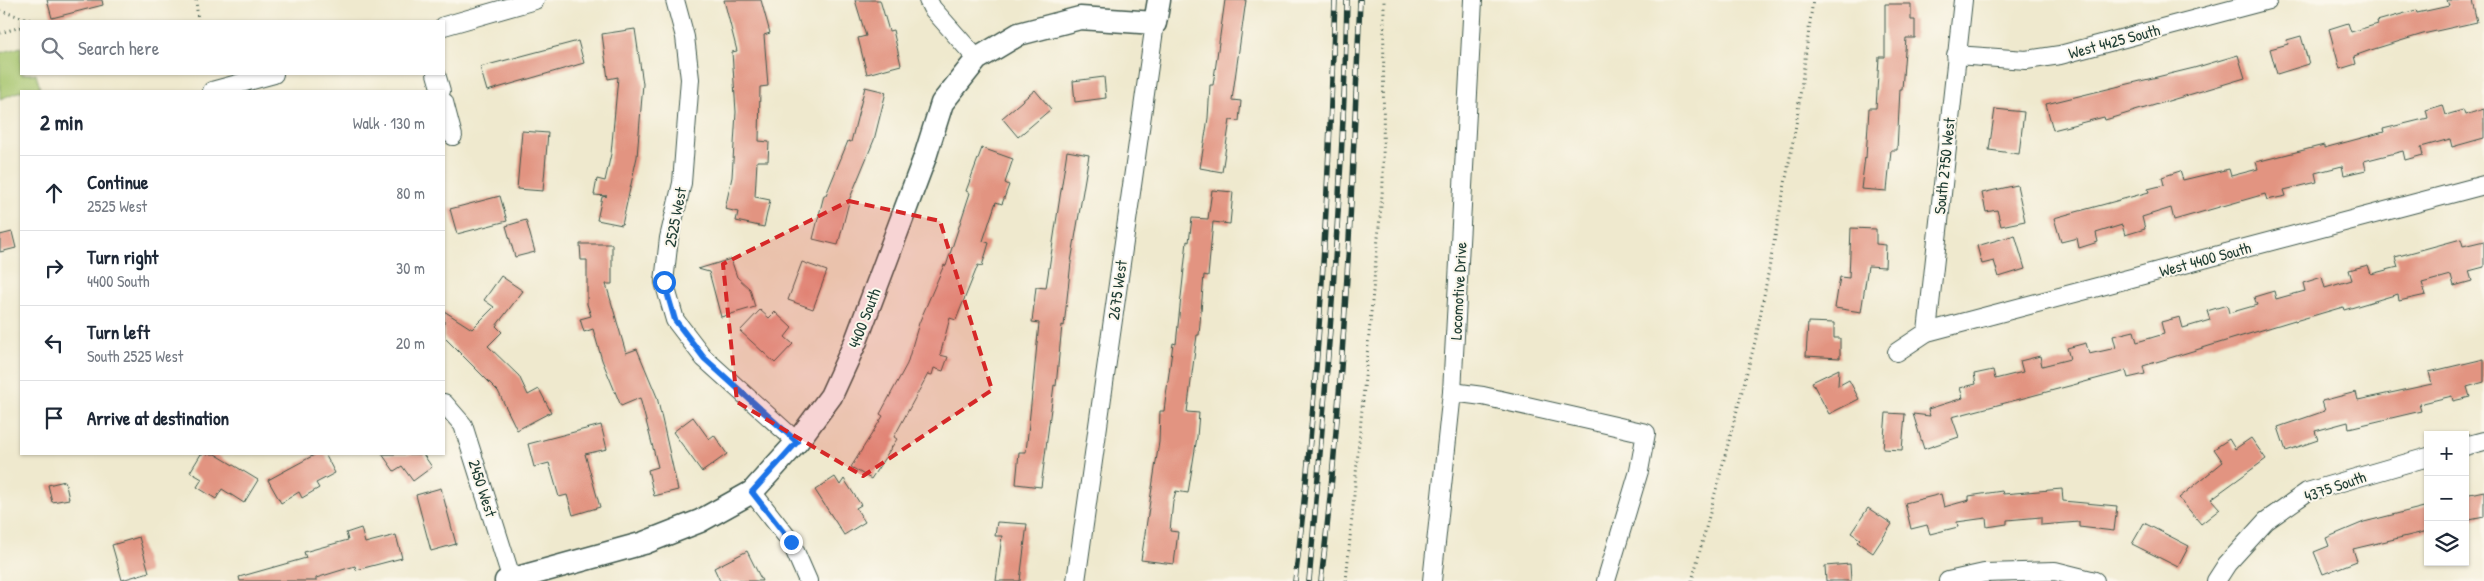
<!DOCTYPE html>
<meta charset="utf-8">
<style>
:root{--surface:#fff;--page:#f2f2f3;--text:#1f2937;--muted:#747a83;--line:#e0e1e3}
body{margin:0;font-family:"Patrick Hand",sans-serif;background:var(--page);color:var(--text)}
.controls{position:absolute;right:15px;bottom:15px;display:grid;overflow:hidden;border-radius:0px;box-shadow:0 1px 4px #0004}
.controls button{width:45px;height:45px;display:grid;place-items:center;padding:0;border:0;border-bottom:1px solid var(--line);background:var(--surface);color:var(--text);font:25px sans-serif}
.stop{position:absolute;width:15px;height:15px;margin:-11px;border:4px solid #1a73e8;border-radius:50%;background:#fff}
.stop.end{background:#1a73e8;border-color:#fff;box-shadow:0 1px 5px #0008}
.list{margin:0;padding:0;list-style:none}
h2{display:flex;justify-content:space-between;align-items:center;height:65px;margin:0;padding:0 20px;font-size:21px}
h2 small{font-size:16px;font-weight:400;color:var(--muted)}
.list li{display:grid;grid-template-columns:32px 1fr auto;gap:15px;align-items:center;box-sizing:border-box;height:75px;padding:0 20px;border-top:1px solid var(--line)}
.list b{display:block;font-size:19px;white-space:nowrap}
.list p{margin:0;font-size:16px;white-space:nowrap;color:var(--muted)}
.list em{font-size:16px;font-style:normal;color:var(--muted)}
.icon{flex:none;width:28px;height:28px;fill:none;stroke:currentColor;stroke-width:2;stroke-linecap:round;stroke-linejoin:round}
.map{position:relative;flex:none;width:2484px;height:581px;overflow:hidden}
.search{position:absolute;background:var(--surface);box-shadow:0 1px 4px #0004;left:20px;top:20px;width:425px;height:55px;display:flex;align-items:center;gap:12px;box-sizing:border-box;padding:0 18px;border-radius:0px;color:var(--muted);font-size:19px}
.panel{position:absolute;background:var(--surface);box-shadow:0 1px 4px #0004;left:20px;top:90px;width:425px;height:365px;border-radius:0px}
.map>svg:first-child{display:block}
.green{fill:#a5c46c;stroke:#628050}
.building{fill:#e29481}
.lines{fill:none;stroke-linecap:round;stroke-linejoin:round}
.minor-casing{stroke:#3e574b;stroke-width:20}
.tertiary-casing{stroke:#3e574b;stroke-width:25}
.path{stroke:#3e574b;stroke-width:3;stroke-dasharray:1 4;stroke-linecap:butt}
.minor{stroke:#fff;stroke-width:18}
.tertiary{stroke:#fff;stroke-width:22}
.rail-casing{stroke:#1f3d34;stroke-width:5.5}
.rail{stroke:#fbf7ec;stroke-width:4;stroke-dasharray:11;stroke-linecap:butt}
.route{stroke:#1a73e8;stroke-width:6}
.marked{fill:#d62828;fill-opacity:0.2;stroke:#d62828;stroke-width:4;stroke-dasharray:10 6;stroke-linejoin:round}
.labels{text-anchor:middle;dominant-baseline:central;stroke-width:4;stroke-linejoin:round;paint-order:stroke}
.street-label{font-size:16px;fill:#1f3d34;stroke:#fbf7ec}
</style>
<div class="map">
<svg width="2484" height="581" viewBox="0 0 2484 581">
<rect width="100%" height="100%" fill="#fbf7ec"/>
<filter id="ink" filterUnits="userSpaceOnUse"><feTurbulence type="fractalNoise" baseFrequency=".02" numOctaves="2"/><feDisplacementMap in="SourceGraphic" scale="10" xChannelSelector="R" yChannelSelector="G"/><feConvolveMatrix kernelMatrix="1 2 1 2 8 2 1 2 1" color-interpolation-filters="sRGB"/></filter>
<filter id="wash" filterUnits="userSpaceOnUse"><feTurbulence type="fractalNoise" baseFrequency=".0096" numOctaves="4" result="noise"/><feDisplacementMap in="SourceGraphic" scale="20" xChannelSelector="R" yChannelSelector="G"/><feGaussianBlur stdDeviation="1.12" result="paint"/><feColorMatrix in="noise" values="0 0 0 0 0 0 0 0 0 0 0 0 0 0 0 0 0 1.4 0 .05"/><feComposite in="paint" operator="in"/></filter>
<g filter="url(#wash)">
<rect width="100%" height="100%" fill="#efe9ce"/>
<polygon class="green" points="21,47 21,74 36,74 40,88 21,91 0,99 0,53"/>
<g id="blocks">
<g class="building">
<polygon points="47,0 102,0 103,5 52,18"/>
<polygon points="724,0 761,0 770,33 764,35 768,86 760,87 759,141 769,142 768,161 757,161 755,197 770,200 764,227 736,221 738,212 725,209 732,177 736,112 732,52 737,51"/>
<polygon points="855,0 880,0 889,31 893,30 901,65 867,74 858,38 866,36"/>
<polygon points="1225,0 1246,0 1232,100 1241,101 1239,121 1230,120 1222,172 1200,168 1208,118 1210,85 1213,85"/>
<polygon points="2447,0 2472,0 2477,22 2423,34 2371,50 2354,56 2356,64 2340,69 2329,29 2348,23 2351,32 2378,24 2377,21 2416,10 2417,13 2449,6"/>
<polygon points="1885,4 1911,4 1911,20 1915,20 1915,38 1906,38 1902,89 1900,89 1897,150 1891,150 1887,191 1861,189 1865,157 1866,158 1869,108 1876,108 1879,57 1885,57"/>
<polygon points="635,29 643,84 637,157 622,225 597,220 602,197 607,196 594,195 597,179 605,181 611,154 618,77 608,79 602,34"/>
<polygon points="2301,36 2309,64 2277,74 2270,49 2288,44 2287,40"/>
<polygon points="578,41 584,63 487,91 480,67"/>
<polygon points="2238,55 2245,78 2105,120 2104,117 2053,130 2046,104 2194,68"/>
<polygon points="1104,77 1106,98 1075,102 1073,81"/>
<polygon points="865,87 886,92 874,140 850,198 838,245 813,239 824,195 826,195 848,141 851,142"/>
<polygon points="1035,90 1051,109 1018,137 1002,118"/>
<polygon points="2443,105 2446,115 2463,110 2465,115 2484,109 2484,138 2452,147 2450,139 2421,147 2423,155 2405,160 2403,151 2364,161 2366,170 2344,175 2342,166 2315,173 2317,182 2284,190 2286,196 2267,200 2265,194 2174,220 2171,208 2142,217 2145,229 2125,235 2122,225 2096,233 2098,242 2079,248 2077,238 2061,242 2054,218 2149,192 2148,189 2164,185 2162,177 2180,171 2183,180 2229,169 2231,176 2258,169 2256,162 2324,145 2324,148 2384,132 2383,129 2428,118 2426,110"/>
<polygon points="1995,109 2024,112 2019,154 1989,150"/>
<polygon points="522,131 548,133 543,191 517,189"/>
<polygon points="982,148 1013,159 1005,183 1009,185 1002,204 996,202 983,241 989,243 982,266 978,265 956,320 950,318 940,355 948,357 943,371 934,368 932,375 928,374 894,437 897,439 871,479 851,467 883,416 880,414 907,364 919,323 944,265 946,266 970,193 966,191"/>
<polygon points="1067,151 1089,155 1071,262 1064,326 1062,325 1056,386 1054,385 1041,487 1016,484 1019,452 1026,452 1033,385 1039,323 1032,322 1036,287 1046,288"/>
<polygon points="2017,185 2025,221 2001,226 1997,210 1986,212 1982,193"/>
<polygon points="1212,190 1233,192 1230,224 1213,222 1208,276 1204,275 1199,335 1197,335 1187,412 1199,413 1197,437 1188,493 1176,491 1173,501 1170,531 1178,532 1174,564 1141,560 1159,442 1160,411 1164,411 1173,343 1176,344 1187,241 1189,242 1192,218 1208,219"/>
<polygon points="500,196 507,221 457,234 450,209"/>
<polygon points="526,220 535,252 515,257 506,226"/>
<polygon points="1851,228 1876,229 1876,244 1886,245 1885,267 1868,266 1861,312 1835,308 1840,277 1849,278"/>
<polygon points="12,232 16,248 0,252 0,235"/>
<polygon points="2015,235 2025,269 1999,277 1994,261 1982,264 1977,246"/>
<polygon points="2461,239 2463,246 2484,241 2484,267 2469,271 2472,281 2454,286 2451,275 2422,283 2426,295 2399,301 2398,294 2344,310 2343,307 2295,321 2295,320 2143,366 2145,374 2128,378 2126,371 1952,417 1959,437 1924,449 1913,414 1930,416 1928,409 1963,398 1960,388 1976,384 1974,374 1993,370 1995,379 2023,372 2020,361 2040,356 2042,366 2070,359 2067,348 2086,343 2089,354 2116,348 2113,336 2134,331 2137,342 2164,334 2161,322 2180,317 2183,328 2210,320 2207,311 2227,305 2229,313 2257,305 2254,297 2274,291 2276,299 2305,291 2303,283 2322,277 2325,288 2352,280 2349,270 2368,265 2371,274 2398,267 2395,257"/>
<polygon points="580,244 612,244 612,284 606,284 626,353 637,349 657,397 678,490 654,496 648,470 658,467 640,398 621,406 602,360 593,329 584,332 580,319 591,316 587,304 587,260 581,260"/>
<polygon points="731,259 737,277 750,289 755,307 721,317 709,272 698,269"/>
<polygon points="802,262 827,271 813,309 788,300"/>
<polygon points="501,276 523,291 496,326 502,332 488,346 519,376 528,395 539,389 551,412 517,430 498,391 444,337 444,311 472,329 494,307 484,300"/>
<polygon points="760,310 769,318 775,312 792,328 785,337 793,344 775,363 740,331"/>
<polygon points="1808,322 1834,323 1834,338 1840,338 1840,358 1806,356"/>
<polygon points="2484,359 2484,382 2467,387 2470,397 2453,401 2452,396 2419,404 2421,411 2349,428 2348,422 2315,431 2318,440 2286,451 2278,427 2325,411 2322,401 2356,392 2358,400 2432,384 2429,372"/>
<polygon points="1839,369 1838,386 1849,380 1859,399 1829,414 1812,382"/>
<polygon points="1886,413 1905,414 1902,450 1883,449"/>
<polygon points="693,417 709,439 714,435 727,454 702,472 673,432"/>
<polygon points="601,425 607,449 585,454 600,507 573,515 567,495 559,497 549,463 534,467 528,444"/>
<polygon points="2251,438 2266,459 2211,499 2220,509 2201,524 2179,498 2223,462 2214,449 2229,439 2235,449"/>
<polygon points="201,454 215,454 258,480 244,503 222,489 216,499 197,487 202,479 190,472"/>
<polygon points="316,454 325,454 335,473 316,483 319,488 302,498 299,492 281,503 268,480"/>
<polygon points="382,454 423,454 432,467 413,481 402,466 394,471"/>
<polygon points="835,477 840,485 844,479 861,505 856,508 865,522 844,535 815,490"/>
<polygon points="65,481 69,499 52,502 48,485"/>
<polygon points="441,488 456,544 431,551 416,495"/>
<polygon points="2062,489 2063,501 2117,506 2114,531 2079,527 2079,522 2041,525 2041,517 2007,520 2007,524 1987,527 1986,518 1957,522 1958,527 1930,534 1927,525 1911,529 1905,503 1941,494 1944,507 1969,500 1969,496 2002,491 2003,494"/>
<polygon points="2484,491 2484,517 2465,521 2465,495"/>
<polygon points="2428,506 2428,531 2353,549 2357,561 2323,574 2314,552 2329,546 2326,538 2364,522"/>
<polygon points="1868,508 1892,524 1873,553 1857,542 1860,539 1851,533"/>
<polygon points="997,522 1027,524 1020,581 996,581 1002,536 995,536"/>
<polygon points="2144,523 2189,546 2178,567 2132,544"/>
<polygon points="361,528 365,543 396,535 402,558 356,570 355,566 316,578 316,581 240,581 239,577 306,558 304,552 348,540 346,533"/>
<polygon points="139,537 149,572 122,580 112,545"/>
<polygon points="747,551 762,581 720,581 714,568"/>
<polygon points="1850,564 1851,581 1826,581 1825,566"/>
</g>
</g>
</g>
<g filter="url(#ink)">
<use href="#blocks" fill-opacity="0" stroke="#3e574b" stroke-width="1"/>
<g class="lines">
<g class="minor-casing">
<g id="minor">
<polyline points="675,0 685,37 690,79 682,183 669,238 664,282 675,320 704,358 797,442"/>
<polyline points="928,0 932,8 977,59"/>
<polyline points="444,26 535,0"/>
<polyline points="1956,55 2026,60 2060,55 2268,0"/>
<polyline points="436,74 441,91"/>
<polyline points="212,91 274,74"/>
<polyline points="444,102 453,136"/>
<polyline points="1927,332 1963,0"/>
<polyline points="1897,352 1927,332 2484,185"/>
<polyline points="1452,392 1483,396 1646,433 1639,471 1606,581"/>
<polyline points="444,403 463,425 512,580"/>
<polyline points="2465,446 2484,441"/>
<polyline points="752,492 791,542 808,581"/>
<polyline points="1076,581 1155,23"/>
<polyline points="1432,581 1452,392 1473,0"/>
<polyline points="1948,581 1984,573 2055,571 2095,581"/>
<polyline points="2216,581 2227,564 2266,521 2307,492 2428,457"/>
</g>
</g>
<g class="tertiary-casing">
<polyline id="tertiary" points="506,581 644,543 700,521 752,492 797,442 831,396 856,341 925,157 942,103 977,59 1019,34 1080,18 1155,23 1159,0"/>
</g>
<g class="path">
<polyline points="196,0 198,21"/>
<polyline points="0,11 35,21"/>
<polyline points="0,33 21,27"/>
<polyline points="1346,581 1383,184 1384,0"/>
<polyline points="1692,581 1756,338 1796,125 1813,0"/>
</g>
<use href="#minor" class="minor"/>
<use href="#tertiary" class="tertiary"/>
<g class="rail-casing">
<g id="rail">
<path d="M1295,581C1319,388 1328,194 1335,0"/>
<path d="M1309,581C1326,387 1343,194 1347,0"/>
<path d="M1321,581C1344,388 1352,194 1360,0"/>
</g>
</g>
<use href="#rail" class="rail"/>
</g>
</g>
<g class="lines" filter="url(#ink)">
<polyline class="route" points="664,282 675,320 704,358 797,442 752,492 791,542"/>
</g>
<path class="marked" d="M849,201L940,221L992,390L863,476L737,402L723,264Z"/>
<g class="labels">
<g class="street-label">
<text transform="translate(2114 41) rotate(-15)">West 4425 South</text>
<text transform="translate(1944 166) rotate(-84)">South 2750 West</text>
<text transform="translate(675 217) rotate(-79)">2525 West</text>
<text transform="translate(2205 259) rotate(-15)">West 4400 South</text>
<text transform="translate(1117 290) rotate(-82)">2675 West</text>
<text transform="translate(1458 291) rotate(-87)">Locomotive Drive</text>
<text transform="translate(864 318) rotate(-69)">4400 South</text>
<text transform="translate(2335 486) rotate(-19)">4375 South</text>
<text transform="translate(483 488) rotate(72)">2450 West</text>
</g>
</g>
</svg>
<div class="controls">
<button>+</button>
<button>−</button>
<button><svg class="icon" aria-label="layers" viewBox="0 0 24 24"><path d="M12 4l9 5-9 5-9-5zM3 14l9 5 9-5"/></svg></button>
</div>
<div class="stop" style="left:664px;top:282px"></div>
<div class="stop end" style="left:791px;top:542px"></div>
<div class="search"><svg class="icon" aria-label="search" viewBox="0 0 24 24"><circle cx="10" cy="10" r="6"/><path d="M15 15l6 6"/></svg>Search here</div>
<section class="panel">
<h2>2 min<small>Walk · 130 m</small></h2>
<ul class="list">
<li><svg class="icon" aria-label="ahead" viewBox="0 0 24 24"><path d="M12 20V5M6 11l6-6 6 6"/></svg><div><b>Continue</b><p>2525 West</p></div><em>80 m</em></li>
<li><svg class="icon" aria-label="right" viewBox="0 0 24 24"><path d="M7 20v-9h11M14 6l5 5-5 5"/></svg><div><b>Turn right</b><p>4400 South</p></div><em>30 m</em></li>
<li><svg class="icon" aria-label="left" viewBox="0 0 24 24"><path d="M17 20v-9H6M10 6l-5 5 5 5"/></svg><div><b>Turn left</b><p>South 2525 West</p></div><em>20 m</em></li>
<li><svg class="icon" aria-label="arrive" viewBox="0 0 24 24"><path d="M6 21V4h12l-3 4 3 4H6"/></svg><div><b>Arrive at destination</b></div></li>
</ul>
</section>
</div>
